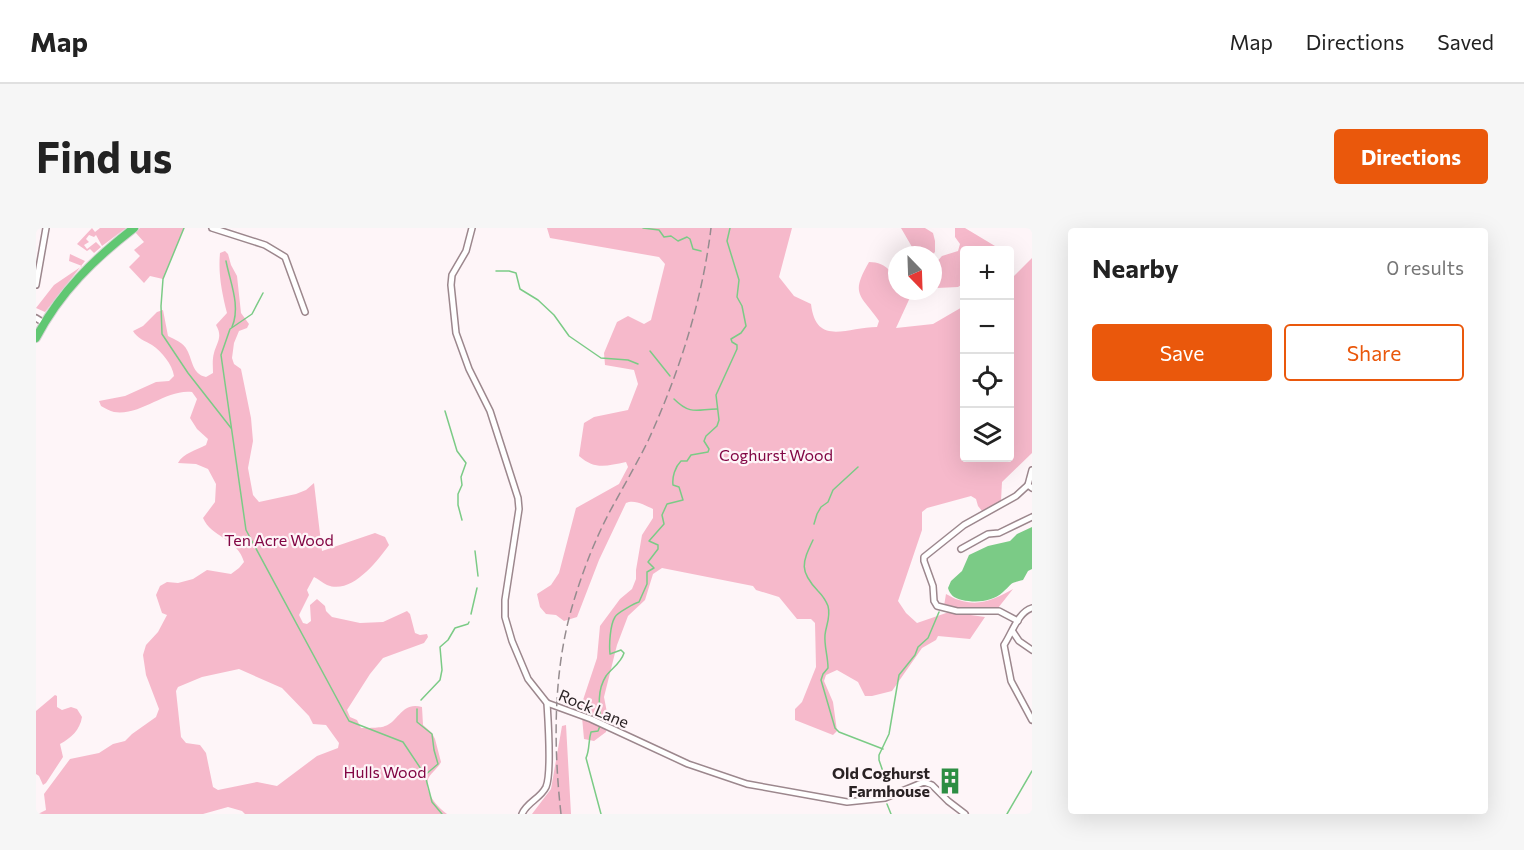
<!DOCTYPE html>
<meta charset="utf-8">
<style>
:root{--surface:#fff;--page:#f6f6f6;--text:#222;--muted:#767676;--line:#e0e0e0;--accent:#ea580c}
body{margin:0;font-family:Commissioner,sans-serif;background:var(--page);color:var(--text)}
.controls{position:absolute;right:18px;top:18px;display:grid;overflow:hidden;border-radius:6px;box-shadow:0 6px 24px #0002}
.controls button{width:54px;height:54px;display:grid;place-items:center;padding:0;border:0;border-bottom:2px solid var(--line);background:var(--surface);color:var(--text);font:30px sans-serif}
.compass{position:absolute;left:852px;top:18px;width:54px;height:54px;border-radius:50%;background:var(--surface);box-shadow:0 6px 24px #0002;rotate:157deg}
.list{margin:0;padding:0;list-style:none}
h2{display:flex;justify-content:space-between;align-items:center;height:78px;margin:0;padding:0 24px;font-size:26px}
h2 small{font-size:20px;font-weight:400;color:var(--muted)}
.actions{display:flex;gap:12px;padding:18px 24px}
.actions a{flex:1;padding:14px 0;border:2px solid var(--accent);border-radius:6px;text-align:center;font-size:21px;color:var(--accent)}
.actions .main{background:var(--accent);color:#fff}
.icon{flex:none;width:33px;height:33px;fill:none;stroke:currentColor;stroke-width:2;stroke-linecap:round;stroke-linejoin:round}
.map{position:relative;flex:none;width:996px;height:586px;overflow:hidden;border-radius:6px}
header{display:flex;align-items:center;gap:36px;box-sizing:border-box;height:84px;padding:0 30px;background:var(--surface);border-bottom:2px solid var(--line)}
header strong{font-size:28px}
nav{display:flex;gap:33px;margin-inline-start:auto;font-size:21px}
.intro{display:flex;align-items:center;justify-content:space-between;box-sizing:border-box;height:144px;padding:0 36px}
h1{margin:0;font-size:42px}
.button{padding:15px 27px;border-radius:6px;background:var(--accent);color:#fff;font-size:21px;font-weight:700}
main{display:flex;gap:36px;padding:0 36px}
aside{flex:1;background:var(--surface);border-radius:6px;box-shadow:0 6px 24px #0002}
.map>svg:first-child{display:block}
.green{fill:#f6b9cb;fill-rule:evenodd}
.water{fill:#7bcb86}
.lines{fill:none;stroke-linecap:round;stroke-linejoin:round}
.stream{stroke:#7bcb86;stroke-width:1.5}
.minor-casing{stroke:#9c878d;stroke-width:8}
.highway-casing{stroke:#d4d3d3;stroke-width:10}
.minor{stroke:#fff;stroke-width:5}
.highway{stroke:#60c772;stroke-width:8}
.rail{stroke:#958c8f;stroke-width:1.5;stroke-dasharray:9 4.5;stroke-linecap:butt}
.labels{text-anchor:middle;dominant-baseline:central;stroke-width:4.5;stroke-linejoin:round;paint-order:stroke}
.park-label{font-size:16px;fill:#820644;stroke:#fef5f8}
.street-label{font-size:16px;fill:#2a2224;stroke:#fef5f8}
.poi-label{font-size:16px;font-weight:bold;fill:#2a2224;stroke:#fef5f8;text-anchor:end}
</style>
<header>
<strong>Map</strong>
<nav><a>Map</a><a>Directions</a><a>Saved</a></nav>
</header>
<div class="intro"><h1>Find us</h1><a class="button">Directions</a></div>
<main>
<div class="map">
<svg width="996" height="586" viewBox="0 0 996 586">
<rect width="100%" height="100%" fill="#fef5f8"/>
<g class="green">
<polygon points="56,0 59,4 64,0 90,0 66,18 60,7 58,9 53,7 50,11 53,14 48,17 51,21 60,14 65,19 58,25 54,21 51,23 41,16"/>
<polygon points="104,0 148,0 127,51 114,48 108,55 93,39 104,28 98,22 108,14 99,4"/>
<path d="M511,0H756L743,49L758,68L775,76C780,119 811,99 841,99L843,93C824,66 814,67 833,34C851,34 861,47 861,63H877L860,100L897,96L928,78V230H974V52L996,30V225L966,254L965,273L955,281L946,283L942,278L940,271L935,268L891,280L886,284V302L862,373L870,385L881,395L913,384L949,389L934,411L902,408L900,412L886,420L856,463L836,468H829L822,454L801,442L790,447L788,453L797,474L801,503L797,507L759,492V481L766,474L780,439L779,395L775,391H761L743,369L720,362L717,358L626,340L617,346L609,372L592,388L581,417L568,469L572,490L570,504L558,513L548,511L545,478L561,430L564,398L584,371L596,361L600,351V342L606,307L617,290V281C609,277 598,271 590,275L563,332L541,389L528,393L520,387L510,386L504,379L501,366L515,357L523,345L540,280L583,256L592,239L590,234C570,238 559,242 543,228L548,195L558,189L592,182L602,156L598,142L569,137L568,125L581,94L592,88L608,96L615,92L629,36L623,29L514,10Z"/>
<polygon points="865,0 889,0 897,5 899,13 899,24 896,27 871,27 876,19"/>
<polygon points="919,0 929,0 959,18 959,22 928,22 928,55 922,59 901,60 897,55 897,38 906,28 922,23 924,16 919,9"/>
<path d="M189,23L192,26L195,37L201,48L205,85L213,96L211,100L203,103L198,115L196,130L198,136L205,141L215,190L217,213L212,240L217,267L223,274L260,266L270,262L278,255L286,323L339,305L349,309L353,317C341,334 315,367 291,357C287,355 282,351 278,349L271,362L273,367L263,387L267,395L271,396L275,393L274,377L281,371L289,378L290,383L296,389L324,395L347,394L371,383L374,386L379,405L384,407L391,406L392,409L388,415L347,430L334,446L311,482L314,489L321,492L325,500C329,500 346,500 349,498C363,493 366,473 386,479L387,497L396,505L399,511L405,534C402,540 396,544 393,549C386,562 401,579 411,586H209L206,583L192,579L167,586H2L10,582L8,566L34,531L63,525L77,516L89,513L96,506L120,489L123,481L110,447L107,427L110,417L122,404L131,387L126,385L120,367L124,358L131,354L142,355L157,351L171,342L195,346L203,340L208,334C202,311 175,309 167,290L179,274L180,256L172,241L160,236L142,235C147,225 161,222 170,217L172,211L161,201L154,190L161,171L156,164C129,161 106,188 78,184C74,183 69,180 65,178L63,173L89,168L120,154L133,153L138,148C136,136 126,124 116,117C109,113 101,110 97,103L107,98L121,84L127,82L132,108C138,111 148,115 151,122C157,133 156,146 170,149L177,145C177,139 176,132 178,125C181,114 187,109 180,97L191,85C186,65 182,46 184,25ZM203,441L246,460L273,488L277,496L290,497L303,515L302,520L281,528L241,558L221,554L182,562L177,559L170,525L164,517L150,515L145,509L140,463L142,459L166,449Z"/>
<polygon points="34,26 49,33 9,84 0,80 18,57 46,38 33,33"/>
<path d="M977,361L962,380L931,384L908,378L910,366C915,368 918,371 923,372C944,379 959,371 977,361Z"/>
<path d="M19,467L21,468V479L26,482L35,479L41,481L46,489C44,502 35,510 24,516L27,529L10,555L7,557L3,548L0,546V483Z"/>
<polygon points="530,497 535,586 496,586 515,561 526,498"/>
</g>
<path class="water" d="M996,299V341L992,343L987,352C971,356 978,355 967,364C956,374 940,375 926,372C918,370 914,367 912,360L915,353L926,343L933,327L952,318L974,313L981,306Z"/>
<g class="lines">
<g class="stream">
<polyline points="148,0 127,51 125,78 126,106 152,145 195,200"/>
<polyline points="607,0 623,2 628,9 635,8 642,13 651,9 654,11 657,21 665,23"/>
<path d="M190,33C194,54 205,78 196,99"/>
<polyline points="460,43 473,43 480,45 484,61 502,72 518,87 533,108 565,130 592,132 602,136"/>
<polyline points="227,65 216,86 194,101 185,127 210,302 313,493 367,514 389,547 396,574 406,586"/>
<polyline points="614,123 634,148"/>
<path d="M638,171C655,188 662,181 681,181"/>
<polyline points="409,183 421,223 430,235 425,249 426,257 422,266 422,277 426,292"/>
<polyline points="778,296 781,286 785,279 792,274 797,262 822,239"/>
<path d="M777,312C766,335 763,343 782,363C786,367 790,373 792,378C795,389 790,397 789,407C788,418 792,428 792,440L787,446L785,452L799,500L803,504L847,521"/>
<polyline points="439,323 442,348"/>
<polyline points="435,386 441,360"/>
<polyline points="385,472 404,452 406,442 404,419 412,412 419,400 432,396 433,394"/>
<polyline points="381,481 381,494 396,506 398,522 402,536 389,547"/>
<path d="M565,494C563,478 561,462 570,448C576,440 585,435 588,425L585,422L574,426C573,417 574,397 579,389C581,385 599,375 603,374L611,356V344L618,340L612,334L622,321V317L613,313L628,296L626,287L631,276L647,272L643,259L637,257C636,249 639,239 645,233H651L655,227L672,224L673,221L668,213L670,208L681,198L683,192L680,167L701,121V117L696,114L695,111L705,105L710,98L706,78L701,69L703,52L691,13L694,0"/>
<path d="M564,498L562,503L555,504C552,514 554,521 550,530L565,586"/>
<polyline points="853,561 843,532 843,527 853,506 863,447 879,427 882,419 892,410 903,384"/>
<polyline points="851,576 855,586"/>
<polyline points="971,586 996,543"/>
</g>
<g class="minor-casing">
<g id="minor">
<polyline points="176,0 229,17 249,29 269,84"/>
<polyline points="436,0 430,23 416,47 415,57 420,105 433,141 454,183 482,270 483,281 469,372 469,389 476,413 492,451 511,475 555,491 652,536 711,556 811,574 849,570 888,554 896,557 912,573 929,586"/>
<polyline points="0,57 10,0"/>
<polyline points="0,90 8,95"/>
<polyline points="996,242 992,257 996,260"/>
<polyline points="925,321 952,306 963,305 996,289"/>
<path d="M996,380C982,384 976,405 968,417L975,453L996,492"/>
<polyline points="982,393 963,383 921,383 901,378 898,373 897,358 888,333 888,329 928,297 980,268 992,257"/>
<polyline points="977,404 983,413 996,422"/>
<path d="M486,586C491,574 504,571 510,559C516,545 512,492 511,475"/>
</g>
</g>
<g class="highway-casing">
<path id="highway" d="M0,110C24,64 58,31 98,0"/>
</g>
<use href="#minor" class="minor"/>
<use href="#highway" class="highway"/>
<path class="rail" d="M525,586C517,515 517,438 539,369C548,340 559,312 573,285C586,261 600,237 612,213C643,145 666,74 675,0"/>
</g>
<defs>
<g id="building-bare" transform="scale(2.07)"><path d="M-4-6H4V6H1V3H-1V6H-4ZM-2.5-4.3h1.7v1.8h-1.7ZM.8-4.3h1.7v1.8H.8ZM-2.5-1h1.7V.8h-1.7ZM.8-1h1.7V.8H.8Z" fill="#2c8e43" stroke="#fef5f8" stroke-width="2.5" paint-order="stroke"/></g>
</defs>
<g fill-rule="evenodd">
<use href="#building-bare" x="914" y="553"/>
</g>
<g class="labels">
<g class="park-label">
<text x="740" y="226">Coghurst Wood</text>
<text x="243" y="311">Ten Acre Wood</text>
<text x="349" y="543">Hulls Wood</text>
</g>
<g class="street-label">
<text transform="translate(558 480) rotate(23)">Rock Lane</text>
</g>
<g class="poi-label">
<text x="894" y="544">Old Coghurst<tspan x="894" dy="18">Farmhouse</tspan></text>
</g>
</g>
</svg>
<div class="controls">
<button>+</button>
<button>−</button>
<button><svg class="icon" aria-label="locate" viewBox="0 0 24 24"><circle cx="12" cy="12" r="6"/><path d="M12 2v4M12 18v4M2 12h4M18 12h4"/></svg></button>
<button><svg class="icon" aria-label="layers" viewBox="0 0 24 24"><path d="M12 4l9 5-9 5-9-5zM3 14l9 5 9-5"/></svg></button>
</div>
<svg class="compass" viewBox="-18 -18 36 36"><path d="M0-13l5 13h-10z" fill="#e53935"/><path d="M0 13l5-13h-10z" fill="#767676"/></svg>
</div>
<aside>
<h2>Nearby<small>0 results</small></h2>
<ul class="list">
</ul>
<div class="actions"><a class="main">Save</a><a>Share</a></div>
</aside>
</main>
